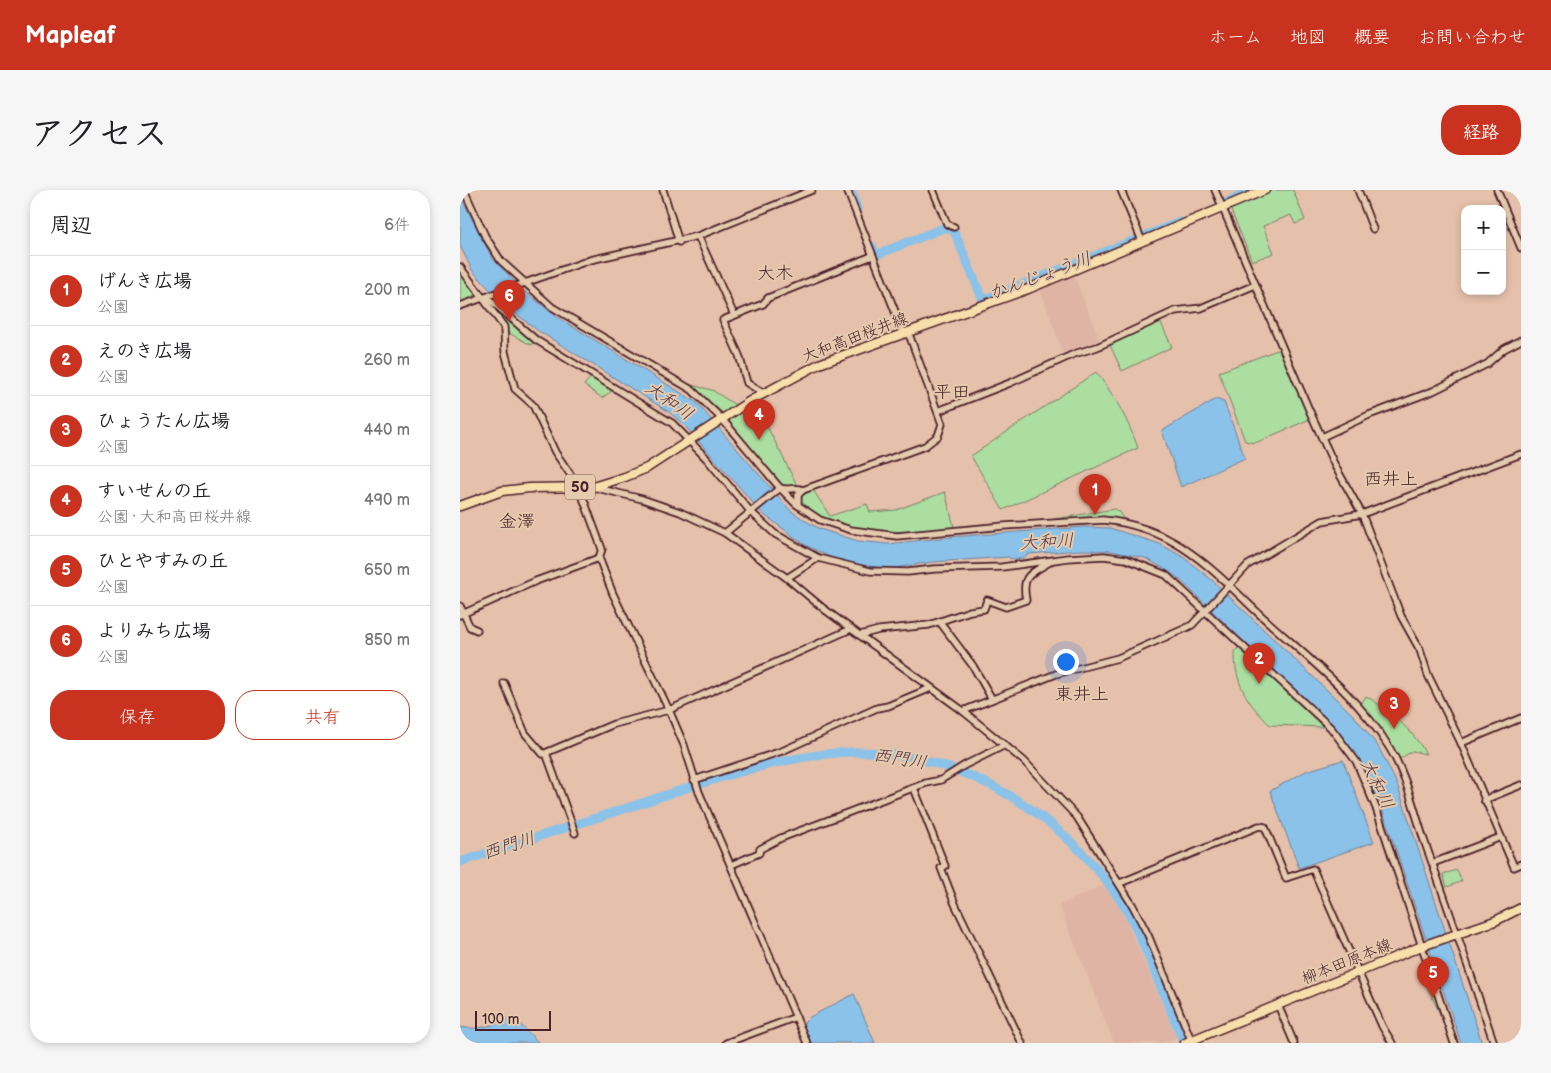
<!DOCTYPE html>
<html lang="ja">
<meta charset="utf-8">
<style>
:root{--surface:#fff;--page:#f6f6f6;--text:#202124;--muted:#757577;--line:#e0e0e0;--accent:#c8321e}
body{margin:0;font-family:"Balsamiq Sans","Klee One",sans-serif;background:var(--page);color:var(--text)}
.controls{position:absolute;right:15px;top:15px;display:grid;overflow:hidden;border-radius:10px;box-shadow:0 2px 8px #0003}
.controls button{width:45px;height:45px;display:grid;place-items:center;padding:0;border:0;border-bottom:1px solid var(--line);background:var(--surface);color:var(--text);font:25px sans-serif}
.scale{position:absolute;left:15px;bottom:12px;width:76px;box-sizing:border-box;padding-left:5px;border:2px solid #4a1f2b;border-top:0;font-size:14px;line-height:18px;white-space:nowrap;color:#4a1f2b;-webkit-text-stroke:4px #e6caad;paint-order:stroke}
.you{position:absolute;left:605px;top:471px;width:18px;height:18px;margin:-12px;border:4px solid #fff;border-radius:50%;background:#1a73e8;box-shadow:0 0 0 8px #1a73e833}
.badge{display:grid;place-items:center;width:32px;height:32px;border-radius:50%;background:var(--accent);color:#fff;font-size:16px;font-weight:700}
.pin{position:absolute;translate:-50% -41px;filter:drop-shadow(0 1px 2px #0008)}
.pin::after{content:'';position:absolute;top:26px;width:18px;height:15px;background:inherit;clip-path:polygon(0 0,100% 0,50% 100%)}
.list{margin:0;padding:0;list-style:none}
h2{display:flex;justify-content:space-between;align-items:center;height:65px;margin:0;padding:0 20px;font-size:21px}
h2 small{font-size:16px;font-weight:400;color:var(--muted)}
.list li{display:grid;grid-template-columns:32px 1fr auto;gap:15px;align-items:center;box-sizing:border-box;height:70px;padding:0 20px;border-top:1px solid var(--line)}
.list b{display:block;font-size:19px;white-space:nowrap}
.list p{margin:0;font-size:16px;white-space:nowrap;color:var(--muted)}
.list em{font-size:16px;font-style:normal;color:var(--muted)}
.actions{display:flex;gap:10px;padding:15px 20px}
.actions a{flex:1;padding:11px 0;border:1px solid var(--accent);border-radius:20px;text-align:center;font-size:18px;color:var(--accent)}
.actions .main{background:var(--accent);color:#fff}
.map{position:relative;flex:none;width:1061px;height:853px;overflow:hidden;border-radius:20px}
header{display:flex;align-items:center;gap:30px;box-sizing:border-box;height:70px;padding:0 25px;background:var(--accent);color:#fff}
header strong{font-size:24px}
nav{display:flex;gap:28px;margin-inline-start:auto;font-size:18px}
.intro{display:flex;align-items:center;justify-content:space-between;box-sizing:border-box;height:120px;padding:0 30px}
h1{margin:0;font-size:35px}
.button{padding:12px 22px;border-radius:20px;background:var(--accent);color:#fff;font-size:18px;font-weight:700}
main{display:flex;gap:30px;padding:0 30px}
aside{flex:1;background:var(--surface);border-radius:20px;box-shadow:0 2px 8px #0003}
.map>svg:first-child{display:block}
.built{fill:#e0b4a4}
.green{fill:#abdea0;stroke:#7a7e66}
.water{fill:#8ac2e9;stroke:#70819d}
.lines{fill:none;stroke-linecap:round;stroke-linejoin:round}
.river{stroke:#8ac2e9;stroke-width:9}
.minor-casing{stroke:#4a1f2b;stroke-width:9}
.major-casing{stroke:#4a1f2b;stroke-width:11}
.minor{stroke:#e6caad;stroke-width:5.5}
.major{stroke:#f8deab;stroke-width:8}
.labels{text-anchor:middle;dominant-baseline:central;stroke-width:4;stroke-linejoin:round;paint-order:stroke}
.shield{fill:#e6caad;stroke:#795252;stroke-width:1}
.shield-label{font-size:15px;font-weight:bold;fill:#4a1f2b}
.street-label{font-size:16px;fill:#4a1f2b;stroke:#e6caad}
.neighbourhood-label{font-size:18px;fill:#4a1f2b;stroke:#e6caad}
.water-label{font-size:18px;font-style:italic;fill:#543748;stroke:#e6caad}
</style>
<header>
<strong>Mapleaf</strong>
<nav><a>ホーム</a><a>地図</a><a>概要</a><a>お問い合わせ</a></nav>
</header>
<div class="intro"><h1>アクセス</h1><a class="button">経路</a></div>
<main>
<aside>
<h2>周辺<small>6件</small></h2>
<ul class="list">
<li><span class="badge">1</span><div><b>げんき広場</b><p>公園</p></div><em>200 m</em></li>
<li><span class="badge">2</span><div><b>えのき広場</b><p>公園</p></div><em>260 m</em></li>
<li><span class="badge">3</span><div><b>ひょうたん広場</b><p>公園</p></div><em>440 m</em></li>
<li><span class="badge">4</span><div><b>すいせんの丘</b><p>公園 · 大和高田桜井線</p></div><em>490 m</em></li>
<li><span class="badge">5</span><div><b>ひとやすみの丘</b><p>公園</p></div><em>650 m</em></li>
<li><span class="badge">6</span><div><b>よりみち広場</b><p>公園</p></div><em>850 m</em></li>
</ul>
<div class="actions"><a class="main">保存</a><a>共有</a></div>
</aside>
<div class="map">
<svg width="1061" height="853" viewBox="0 0 1061 853">
<rect width="100%" height="100%" fill="#e5c0aa"/>
<filter id="ink" filterUnits="userSpaceOnUse"><feTurbulence type="fractalNoise" baseFrequency=".02" numOctaves="2"/><feDisplacementMap in="SourceGraphic" scale="10" xChannelSelector="R" yChannelSelector="G"/><feConvolveMatrix kernelMatrix="1 2 1 2 8 2 1 2 1" color-interpolation-filters="sRGB"/></filter>
<g filter="url(#ink)">
<g class="built">
<polygon points="613,84 640,151 603,164 580,98"/>
<polygon points="645,695 662,720 717,848 702,853 654,853 599,715"/>
</g>
<g class="green">
<polygon points="814,0 833,0 845,30 835,34 831,25 803,36 814,63 792,71 770,18"/>
<polygon points="0,80 16,104 3,112 0,105"/>
<polygon points="36,112 78,147 71,155 49,143 30,119"/>
<polygon points="700,131 712,157 662,181 650,155"/>
<polygon points="820,159 850,229 795,253 785,251 759,182"/>
<path d="M636,182C655,206 668,230 678,258L543,320L511,266Z"/>
<polygon points="132,186 154,199 142,208 124,195"/>
<polygon points="231,195 252,200 277,216 264,224"/>
<polygon points="291,215 309,240 337,295 325,298 267,231"/>
<path d="M353,300L370,326L407,314L410,322L436,320L485,302L494,337C452,342 404,347 363,328C355,324 348,318 340,313L341,306Z"/>
<polygon points="654,319 658,321 665,331 583,331"/>
<path d="M777,455L863,537L810,535C788,514 774,493 775,461L778,459Z"/>
<path d="M906,506C928,519 953,540 966,564L953,561L939,569L924,544L900,516Z"/>
<polygon points="997,680 1002,691 987,697 983,684"/>
<polygon points="969,788 983,830 966,795"/>
</g>
<g class="water">
<polygon points="0,5 32,68 63,100 97,127 236,212 331,321 349,333 360,339 398,351 428,354 490,347 624,337 650,338 700,354 723,367 752,390 894,526 918,556 937,594 1022,853 1001,853 918,607 912,603 911,592 878,542 718,388 703,378 685,368 651,361 621,360 569,364 564,368 551,369 548,367 473,372 428,379 381,372 345,355 303,324 225,236 209,222 77,140 42,113 12,80 0,56"/>
<polygon points="756,209 764,212 785,268 721,297 702,241"/>
<polygon points="883,570 914,652 839,678 810,601 846,581"/>
<polygon points="394,804 415,853 351,853 343,834 350,827"/>
<path d="M52,826L79,853H0V837C20,841 34,835 52,826Z"/>
</g>
<g class="lines">
<g class="river">
<polyline points="391,0 397,19"/>
<polyline points="758,17 791,0"/>
<polyline points="412,56 416,65 486,37 494,41 523,110 720,32"/>
<path d="M0,672C60,652 121,633 182,613C242,593 303,572 366,564C482,550 598,616 661,711C675,732 685,759 695,783C704,807 715,829 724,853"/>
</g>
<g class="minor-casing">
<g id="minor">
<path d="M4,0L25,46L41,71L92,117L232,200L262,229L320,298L336,314L360,330L391,340L437,346L544,336L643,330C711,336 748,375 795,420C841,463 896,503 929,557C947,586 954,621 965,653C989,719 1011,786 1034,853"/>
<polyline points="203,0 219,52"/>
<polyline points="387,0 444,144"/>
<polyline points="473,0 487,34 494,37"/>
<polyline points="661,0 682,51"/>
<polyline points="755,0 850,222 875,276 902,324 941,426 960,460 968,485 1001,553 1054,677 1061,674"/>
<polyline points="898,0 913,39"/>
<polyline points="1037,0 1061,58"/>
<polyline points="238,46 274,125"/>
<polyline points="0,77 44,137 45,162 55,199 73,215 95,262 119,297 142,359 139,368 76,391 0,425"/>
<polyline points="22,107 30,110 76,150 212,233 246,268 290,321 315,344 358,368 410,381 448,382 474,379 542,377 608,368 644,366 666,369 706,385 871,538 896,571 916,618 994,853"/>
<polyline points="0,116 130,70 238,46 352,0"/>
<polyline points="303,203 287,193 279,165 263,130 303,114 308,108 412,66"/>
<polyline points="478,221 550,193 614,164 637,157 715,121 741,118 795,95"/>
<polyline points="862,247 909,225 973,201 1027,174 1044,159 1061,150"/>
<polyline points="133,297 182,309 220,322 265,343 327,388 364,419 503,521 564,571 617,627 673,716 688,745 732,852"/>
<polyline points="338,315 338,305 343,300"/>
<path d="M265,343L320,298C328,301 336,296 343,300L465,256L478,246L482,234L450,147L446,143"/>
<polyline points="139,368 153,404 209,520 224,555 239,602 347,853"/>
<polyline points="327,388 358,368"/>
<polyline points="0,416 10,437 17,440"/>
<polyline points="480,432 513,476 532,509"/>
<path d="M400,445L419,440L469,435L510,421L524,419L527,410L546,417L566,410C561,385 570,384 590,372"/>
<polyline points="44,493 65,543 83,564 154,534 209,520 391,439"/>
<polyline points="503,521 596,484 658,468 724,439 732,435 788,375 862,331 902,324 1061,264"/>
<polyline points="1001,553 1061,528"/>
<polyline points="86,563 115,643"/>
<polyline points="234,590 322,561 417,518 428,516 471,498"/>
<polyline points="454,598 485,676 481,678 495,714 562,853"/>
<polyline points="1024,610 1061,595"/>
<polyline points="973,673 1041,647"/>
<polyline points="271,675 299,663 300,659 321,648 466,593 481,590 505,575 545,555"/>
<polyline points="660,693 799,636 805,637 826,688 853,679 922,836 932,853"/>
<polyline points="818,815 834,853"/>
<polyline points="266,853 336,827"/>
</g>
</g>
<g class="major-casing">
<g id="major">
<polyline points="0,316 42,301 69,298 133,297 165,287 187,278 290,211 359,174 568,99 805,0"/>
<polyline points="725,853 962,756 1035,731 1061,718"/>
</g>
</g>
<use href="#minor" class="minor"/>
<use href="#major" class="major"/>
</g>
</g>
<g class="labels">
<rect class="shield" x="105" y="284.5" width="30" height="25" rx="4"/>
<g class="shield-label">
<text x="120" y="297">50</text>
</g>
<g class="street-label">
<text transform="translate(395 148) rotate(-21)">大和高田桜井線</text>
<text transform="translate(887 772) rotate(-22)">柳本田原本線</text>
</g>
<g class="neighbourhood-label">
<text x="315" y="83">大木</text>
<text x="492" y="202">平田</text>
<text x="931" y="289">西井上</text>
<text x="57" y="331">金澤</text>
<text x="622" y="504">東井上</text>
</g>
<g class="water-label">
<text transform="translate(580 86) rotate(-20)">かんじょう川</text>
<text transform="translate(209 211) rotate(35)">大和川</text>
<text transform="translate(587 352) rotate(-3)">大和川</text>
<text transform="translate(440 569) rotate(9)">西門川</text>
<text transform="translate(917 594) rotate(64)">大和川</text>
<text transform="translate(49 656) rotate(-18)">西門川</text>
</g>
</g>
</svg>
<div class="controls">
<button>+</button>
<button>−</button>
</div>
<div class="scale">100 m</div>
<div class="you"></div>
<div class="pin badge" style="left:635px;top:325px">1</div>
<div class="pin badge" style="left:799px;top:494px">2</div>
<div class="pin badge" style="left:934px;top:539px">3</div>
<div class="pin badge" style="left:299px;top:250px">4</div>
<div class="pin badge" style="left:973px;top:808px">5</div>
<div class="pin badge" style="left:49px;top:131px">6</div>
</div>
</main>
